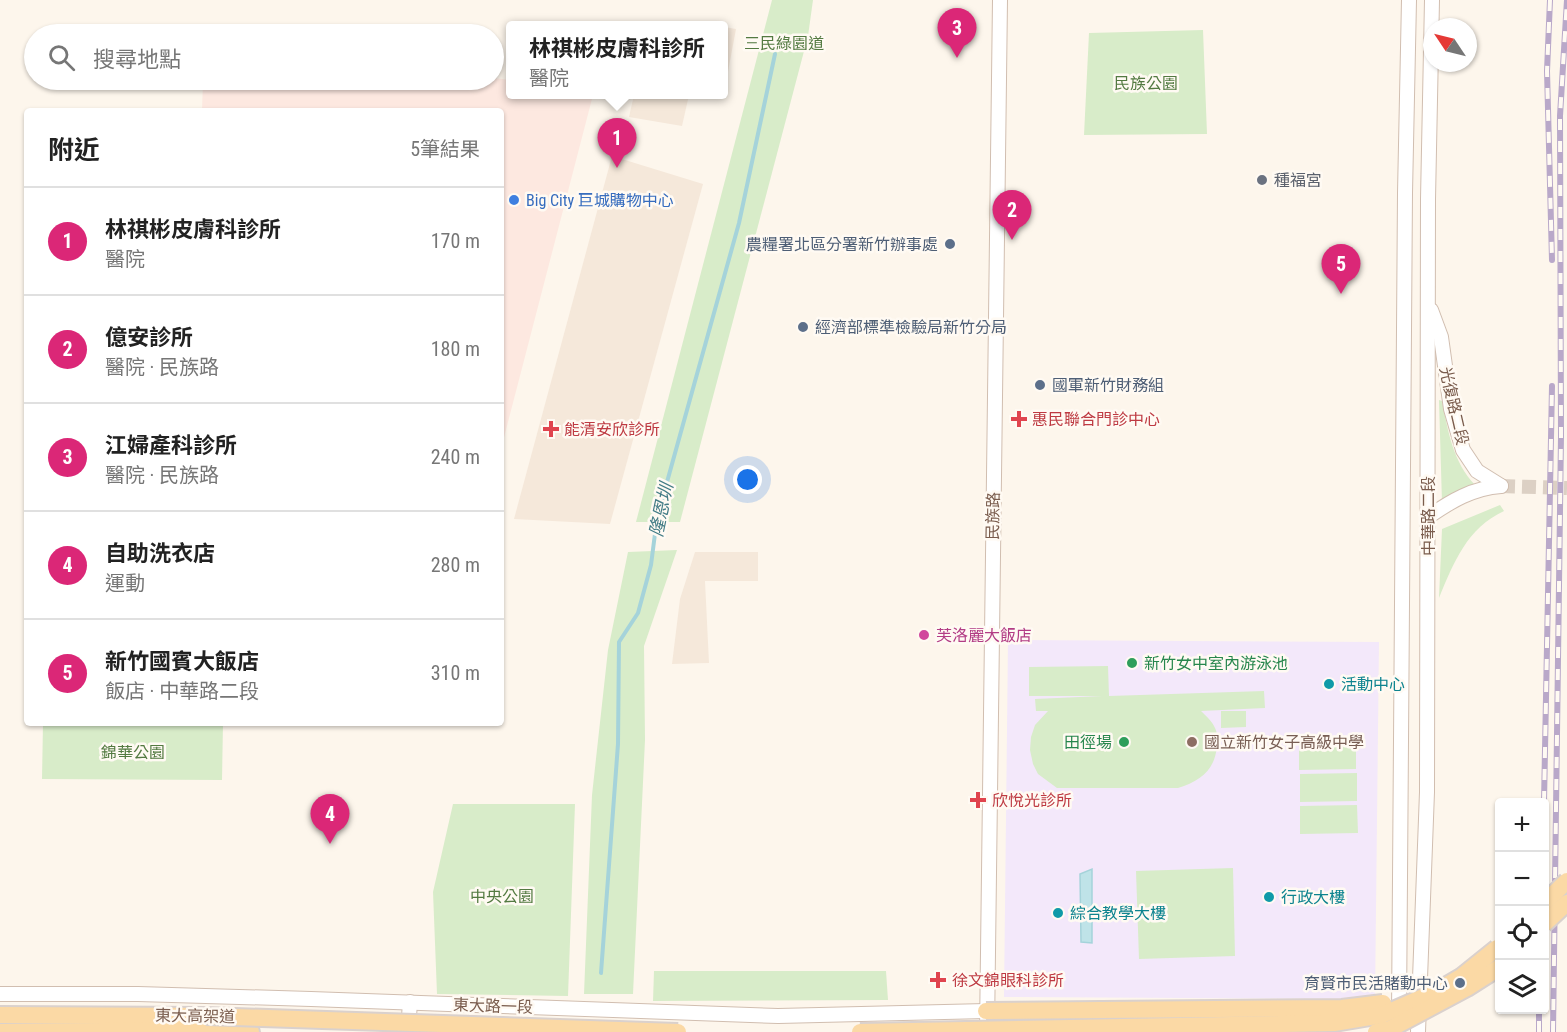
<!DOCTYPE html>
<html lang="zh-TW">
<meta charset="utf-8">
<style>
:root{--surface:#fff;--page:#f6f6f6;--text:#222;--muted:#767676;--line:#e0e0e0;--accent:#db2777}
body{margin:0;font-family:"Roboto Condensed","Noto Sans TC",sans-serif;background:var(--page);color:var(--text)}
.controls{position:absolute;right:18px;bottom:18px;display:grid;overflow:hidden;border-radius:6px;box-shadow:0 2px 4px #0004}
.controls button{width:54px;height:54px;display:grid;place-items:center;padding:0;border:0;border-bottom:2px solid var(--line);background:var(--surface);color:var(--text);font:30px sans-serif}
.compass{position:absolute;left:1423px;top:18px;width:54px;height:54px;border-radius:50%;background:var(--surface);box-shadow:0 2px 4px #0004;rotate:305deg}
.you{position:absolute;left:748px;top:480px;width:21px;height:21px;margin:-15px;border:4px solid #fff;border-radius:50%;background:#1a73e8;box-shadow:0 0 0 9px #1a73e833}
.badge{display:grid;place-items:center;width:39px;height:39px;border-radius:50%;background:var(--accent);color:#fff;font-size:20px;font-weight:700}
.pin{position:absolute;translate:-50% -50px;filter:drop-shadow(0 2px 3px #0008)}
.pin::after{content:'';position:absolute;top:32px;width:21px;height:18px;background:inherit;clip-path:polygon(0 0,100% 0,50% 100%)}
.popup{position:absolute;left:506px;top:21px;width:222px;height:78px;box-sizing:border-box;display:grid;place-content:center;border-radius:6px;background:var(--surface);filter:drop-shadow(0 2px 4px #0005);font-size:20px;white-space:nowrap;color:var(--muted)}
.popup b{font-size:22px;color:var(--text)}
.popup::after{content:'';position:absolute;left:50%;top:100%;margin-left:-12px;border:12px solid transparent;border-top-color:var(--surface)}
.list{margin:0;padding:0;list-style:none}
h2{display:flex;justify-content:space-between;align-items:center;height:78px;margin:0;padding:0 24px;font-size:26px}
h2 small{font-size:20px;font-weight:400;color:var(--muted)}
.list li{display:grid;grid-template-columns:39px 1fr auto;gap:18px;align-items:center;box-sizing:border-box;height:108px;padding:0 24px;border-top:2px solid var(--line)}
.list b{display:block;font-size:22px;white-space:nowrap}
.list p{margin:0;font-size:20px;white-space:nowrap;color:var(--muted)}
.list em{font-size:20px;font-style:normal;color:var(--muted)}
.icon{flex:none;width:33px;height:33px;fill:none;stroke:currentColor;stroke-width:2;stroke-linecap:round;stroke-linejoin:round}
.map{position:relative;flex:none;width:1567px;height:1032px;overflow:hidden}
.search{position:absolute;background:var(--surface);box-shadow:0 2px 4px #0004;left:24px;top:24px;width:480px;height:66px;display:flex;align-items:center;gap:15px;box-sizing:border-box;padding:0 21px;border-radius:33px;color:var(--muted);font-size:22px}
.panel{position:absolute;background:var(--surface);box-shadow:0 2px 4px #0004;left:24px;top:108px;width:480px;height:618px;border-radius:6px}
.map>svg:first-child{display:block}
.residential{fill:#f5e8da}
.commercial{fill:#fde8e0}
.education{fill:#f3e8fa}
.green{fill:#d8ecc9}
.water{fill:#bfe3e8;stroke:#a5d3da;stroke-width:1.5}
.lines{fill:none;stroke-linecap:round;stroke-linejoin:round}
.stream{stroke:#a5d3da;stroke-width:4}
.minor-tunnel{stroke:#dcd0c4;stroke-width:14;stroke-dasharray:14 7;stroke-linecap:butt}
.minor-casing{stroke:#d1beb0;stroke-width:16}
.major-casing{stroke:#dad1cd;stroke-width:20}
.minor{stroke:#fff;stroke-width:14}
.major{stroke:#fbd9a5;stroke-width:16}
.rail-casing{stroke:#b9a8c9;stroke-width:6}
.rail{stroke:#fffaf3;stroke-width:4;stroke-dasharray:11;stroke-linecap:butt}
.major-bridge-casing{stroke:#dad1cd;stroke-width:20;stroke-linecap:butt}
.major-bridge{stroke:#fbd9a5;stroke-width:16}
.worship-dot{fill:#6b7280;stroke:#fffaf3;stroke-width:2}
.shop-dot{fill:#3f7fe0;stroke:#fffaf3;stroke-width:2}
.service-dot{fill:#5c6f8a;stroke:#fffaf3;stroke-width:2}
.health-dot{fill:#e0444e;stroke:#fffaf3;stroke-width:2}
.hotel-dot{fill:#d1479c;stroke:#fffaf3;stroke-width:2}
.leisure-dot{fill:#2e9e5b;stroke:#fffaf3;stroke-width:2}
.culture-dot{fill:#0f9aa8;stroke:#fffaf3;stroke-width:2}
.education-dot{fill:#8d6e63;stroke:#fffaf3;stroke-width:2}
.labels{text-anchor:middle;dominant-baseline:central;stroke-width:5;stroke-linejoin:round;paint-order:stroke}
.park-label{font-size:16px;fill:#537a41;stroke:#fffaf3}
.worship-label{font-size:16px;fill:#5b616d;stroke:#fffaf3;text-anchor:start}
.shop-label{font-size:16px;fill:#366cbe;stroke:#fffaf3;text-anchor:start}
.service-label{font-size:16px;fill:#4e5e75;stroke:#fffaf3;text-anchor:end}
.street-label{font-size:16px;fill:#7a5c4d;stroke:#fffaf3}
.health-label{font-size:16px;fill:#be3a42;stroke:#fffaf3;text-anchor:start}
.hotel-label{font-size:16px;fill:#b23c85;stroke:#fffaf3;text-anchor:start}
.leisure-label{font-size:16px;fill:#27864d;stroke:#fffaf3;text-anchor:start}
.culture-label{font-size:16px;fill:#0d838f;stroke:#fffaf3;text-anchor:start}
.education-label{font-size:16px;fill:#785e54;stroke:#fffaf3;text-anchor:start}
.water-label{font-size:18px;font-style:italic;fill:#437c86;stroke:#fffaf3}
</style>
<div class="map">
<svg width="1567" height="1032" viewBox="0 0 1567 1032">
<rect width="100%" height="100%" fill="#fdf6ec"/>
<g class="residential">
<polygon points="724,27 736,29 724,93"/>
<polygon points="634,95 689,95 682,126 629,117"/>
<polygon points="612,156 703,184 610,524 514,519"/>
<polygon points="695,552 758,552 758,581 705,581 709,663 672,664 680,599"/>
</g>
<polygon class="commercial" points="494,78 510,80 510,94 593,95 501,449 501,111 202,111 203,80"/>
<polygon class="education" points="1008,640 1379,642 1375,999 1004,997"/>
<g class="green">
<polygon points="772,0 813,0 808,36 680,522 636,522"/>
<polygon points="1203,30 1207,134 1084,135 1089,33"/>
<path d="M1439,400L1442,401C1448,431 1453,462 1475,485L1442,503Z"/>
<path d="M1500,505L1504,511C1467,528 1454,562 1439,598L1442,529Z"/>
<polygon points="677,550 644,646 645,740 633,994 584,994 592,795 608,650 628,552"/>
<path d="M1108,666L1109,696L1264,691L1265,708L1201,711C1205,715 1211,720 1214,726C1217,731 1218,738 1217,744C1216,769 1201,781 1178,788H1057L1038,774L1033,764L1030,750L1031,737L1035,725L1048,711H1036L1035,699L1102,696H1029V667Z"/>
<polygon points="1221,711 1246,711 1246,727 1221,728"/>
<polygon points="43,723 223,723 222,780 42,779"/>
<polygon points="1356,741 1356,769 1299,770 1299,742"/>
<polygon points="1357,773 1357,801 1300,802 1300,774"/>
<polygon points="453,804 575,804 568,996 437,994 433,892"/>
<polygon points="1357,805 1358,833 1300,834 1300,806"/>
<polygon points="1233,868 1235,956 1139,959 1136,871"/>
<polygon points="654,971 886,971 888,1000 653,1001"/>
</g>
<polygon class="water" points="1092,869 1092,943 1081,942 1080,874"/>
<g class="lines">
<polyline class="stream" points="601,973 618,744 619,642 638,613 651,565 657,518 739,223 775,54"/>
<polyline class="minor-tunnel" points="1501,486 1567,488"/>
<g class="minor-casing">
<g id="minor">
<polyline points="1431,310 1441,337 1451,409 1463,450 1477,471 1501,486"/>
<path d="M1428,517C1451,501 1473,488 1501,486"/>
<polyline points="0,994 138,994 311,999 778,1016 986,1011"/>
<polyline points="1399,1015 1405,193 1409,0"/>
<polyline points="408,1032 410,1002"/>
<polyline points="987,1032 1000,0"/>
<polyline points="1418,1032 1427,792 1428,199 1432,0"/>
</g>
</g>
<g class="major-casing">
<g id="major">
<polyline points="0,1015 206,1016"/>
<polyline points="0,1032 206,1030 251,1032"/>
</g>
</g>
<use href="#minor" class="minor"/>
<use href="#major" class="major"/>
<g class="rail-casing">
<g id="rail">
<polyline points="1550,0 1547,71 1552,260"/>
<polyline points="1544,802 1552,386"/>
<polyline points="1539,1032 1539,1010"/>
<polyline points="1553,1032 1561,436 1560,116 1567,0"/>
</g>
</g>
<use href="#rail" class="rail"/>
<g class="major-bridge-casing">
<g id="major-bridge">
<polyline points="1544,903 1567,881"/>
<polyline points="1544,924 1567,903"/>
<polyline points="986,1011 1342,1008 1383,1003"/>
<polyline points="206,1016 678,1032"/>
<polyline points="860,1032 1334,1023 1382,1015 1437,991 1461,977 1497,948"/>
<polyline points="1376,1032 1390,1029 1467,988 1500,967"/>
</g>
</g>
<use href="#major-bridge" class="major-bridge"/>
</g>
<circle class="worship-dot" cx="1262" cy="180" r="6"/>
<circle class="shop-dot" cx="514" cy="200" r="6"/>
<g class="service-dot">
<circle cx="950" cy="244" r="6"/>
<circle cx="803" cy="327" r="6"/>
<circle cx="1040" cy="385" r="6"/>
<circle cx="1460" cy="983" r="6"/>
</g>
<g class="health-dot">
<path d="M1016 410h6v6h6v6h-6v6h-6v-6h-6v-6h6z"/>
<path d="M548 420h6v6h6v6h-6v6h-6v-6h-6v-6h6z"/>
<path d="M975 791h6v6h6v6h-6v6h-6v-6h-6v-6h6z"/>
<path d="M935 971h6v6h6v6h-6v6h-6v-6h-6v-6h6z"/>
</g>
<circle class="hotel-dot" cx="924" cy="635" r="6"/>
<g class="leisure-dot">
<circle cx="1132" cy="663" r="6"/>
<circle cx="1124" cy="742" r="6"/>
</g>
<g class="culture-dot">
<circle cx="1329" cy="684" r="6"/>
<circle cx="1269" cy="897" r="6"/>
<circle cx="1058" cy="913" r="6"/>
</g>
<circle class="education-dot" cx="1192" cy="742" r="6"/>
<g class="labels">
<g class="park-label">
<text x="784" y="43">三民綠園道</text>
<text x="1146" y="83">民族公園</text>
<text x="133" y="752">錦華公園</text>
<text x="502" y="896">中央公園</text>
</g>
<g class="worship-label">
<text x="1274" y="180">種福宮</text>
</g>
<g class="shop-label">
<text x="526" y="200">Big City 巨城購物中心</text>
</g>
<g class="service-label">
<text x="938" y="244">農糧署北區分署新竹辦事處</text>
<text x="815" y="327" text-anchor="start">經濟部標準檢驗局新竹分局</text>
<text x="1052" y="385" text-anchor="start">國軍新竹財務組</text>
<text x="1448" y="983">育賢市民活賭動中心</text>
</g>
<g class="street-label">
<text transform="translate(1454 406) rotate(77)">光復路二段</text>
<text transform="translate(993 516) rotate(-89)">民族路</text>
<text transform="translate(1428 516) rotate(-90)">中華路二段</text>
<text transform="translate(493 1006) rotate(2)">東大路一段</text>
<text transform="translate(195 1016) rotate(1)">東大高架道</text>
</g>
<g class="health-label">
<text x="1032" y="419">惠民聯合門診中心</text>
<text x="564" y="429">能清安欣診所</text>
<text x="992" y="800">欣悅光診所</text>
<text x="952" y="980">徐文錦眼科診所</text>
</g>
<g class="hotel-label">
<text x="936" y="635">芙洛麗大飯店</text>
</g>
<g class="leisure-label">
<text x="1144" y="663">新竹女中室內游泳池</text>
<text x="1112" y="742" text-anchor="end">田徑場</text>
</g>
<g class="culture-label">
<text x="1341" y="684">活動中心</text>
<text x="1281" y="897">行政大樓</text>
<text x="1070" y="913">綜合教學大樓</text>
</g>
<g class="education-label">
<text x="1204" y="742">國立新竹女子高級中學</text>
</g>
<g class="water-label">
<text transform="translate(661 510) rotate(-78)">隆恩圳</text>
</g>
</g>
</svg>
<div class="controls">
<button>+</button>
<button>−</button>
<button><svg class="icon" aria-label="locate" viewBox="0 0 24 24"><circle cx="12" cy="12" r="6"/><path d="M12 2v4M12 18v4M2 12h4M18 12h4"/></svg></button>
<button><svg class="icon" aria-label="layers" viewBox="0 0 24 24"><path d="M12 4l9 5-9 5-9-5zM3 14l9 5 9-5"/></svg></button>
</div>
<svg class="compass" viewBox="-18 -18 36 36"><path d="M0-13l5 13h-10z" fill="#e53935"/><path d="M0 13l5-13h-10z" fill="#767676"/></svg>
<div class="you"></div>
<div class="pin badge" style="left:617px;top:168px">1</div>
<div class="popup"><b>林祺彬皮膚科診所</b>醫院</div>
<div class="pin badge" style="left:1012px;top:240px">2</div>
<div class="pin badge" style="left:957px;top:58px">3</div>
<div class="pin badge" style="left:330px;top:844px">4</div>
<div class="pin badge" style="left:1341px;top:294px">5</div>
<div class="search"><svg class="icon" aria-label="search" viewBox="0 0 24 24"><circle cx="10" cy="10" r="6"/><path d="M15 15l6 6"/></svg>搜尋地點</div>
<section class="panel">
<h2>附近<small>5筆結果</small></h2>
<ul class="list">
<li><span class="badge">1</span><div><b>林祺彬皮膚科診所</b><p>醫院</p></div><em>170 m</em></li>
<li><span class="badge">2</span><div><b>億安診所</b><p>醫院 · 民族路</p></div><em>180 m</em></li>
<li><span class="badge">3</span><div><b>江婦產科診所</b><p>醫院 · 民族路</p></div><em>240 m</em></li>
<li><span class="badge">4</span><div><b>自助洗衣店</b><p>運動</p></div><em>280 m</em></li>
<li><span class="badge">5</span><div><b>新竹國賓大飯店</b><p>飯店 · 中華路二段</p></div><em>310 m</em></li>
</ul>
</section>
</div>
